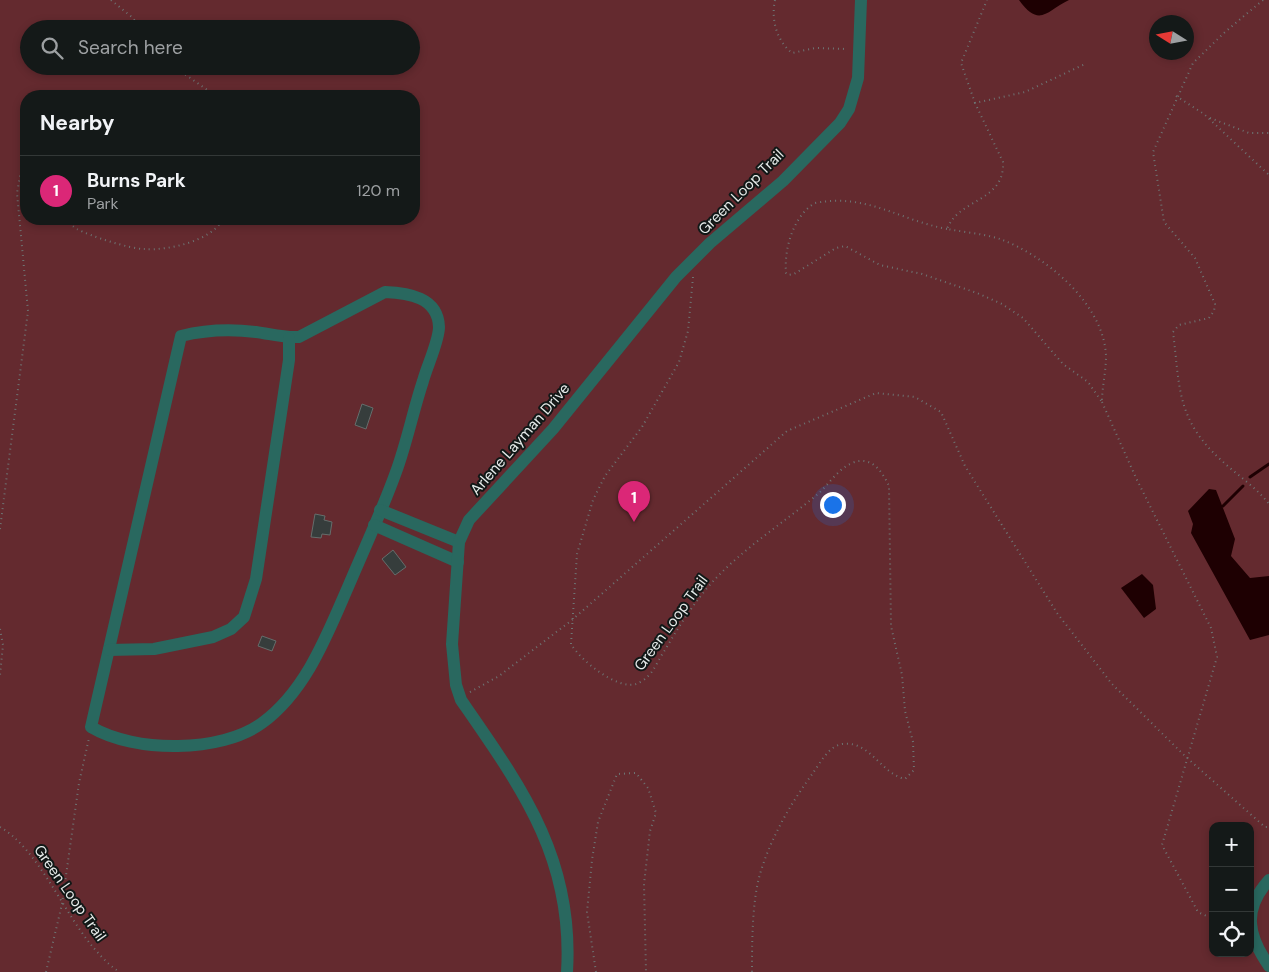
<!DOCTYPE html>
<meta charset="utf-8">
<style>
:root{--surface:#141918;--page:#212625;--text:#f1f3f6;--muted:#9da0a2;--line:#333837;--accent:#db2777}
body{margin:0;font-family:"DM Sans",sans-serif;background:var(--page);color:var(--text)}
.controls{position:absolute;right:15px;bottom:15px;display:grid;overflow:hidden;border-radius:10px;box-shadow:0 2px 8px #0003}
.controls button{width:45px;height:45px;display:grid;place-items:center;padding:0;border:0;border-bottom:1px solid var(--line);background:var(--surface);color:var(--text);font:25px sans-serif}
.compass{position:absolute;left:1149px;top:15px;width:45px;height:45px;border-radius:50%;background:var(--surface);box-shadow:0 2px 8px #0003;rotate:281deg}
.you{position:absolute;left:832px;top:504px;width:18px;height:18px;margin:-12px;border:4px solid #fff;border-radius:50%;background:#1a73e8;box-shadow:0 0 0 8px #1a73e833}
.badge{display:grid;place-items:center;width:32px;height:32px;border-radius:50%;background:var(--accent);color:#fff;font-size:16px;font-weight:700}
.pin{position:absolute;translate:-50% -41px;filter:drop-shadow(0 1px 2px #0008)}
.pin::after{content:'';position:absolute;top:26px;width:18px;height:15px;background:inherit;clip-path:polygon(0 0,100% 0,50% 100%)}
.list{margin:0;padding:0;list-style:none}
h2{display:flex;justify-content:space-between;align-items:center;height:65px;margin:0;padding:0 20px;font-size:21px}
h2 small{font-size:16px;font-weight:400;color:var(--muted)}
.list li{display:grid;grid-template-columns:32px 1fr auto;gap:15px;align-items:center;box-sizing:border-box;height:70px;padding:0 20px;border-top:1px solid var(--line)}
.list b{display:block;font-size:19px;white-space:nowrap}
.list p{margin:0;font-size:16px;white-space:nowrap;color:var(--muted)}
.list em{font-size:16px;font-style:normal;color:var(--muted)}
.icon{flex:none;width:28px;height:28px;fill:none;stroke:currentColor;stroke-width:2;stroke-linecap:round;stroke-linejoin:round}
.map{position:relative;flex:none;width:1269px;height:972px;overflow:hidden}
.search{position:absolute;background:var(--surface);box-shadow:0 2px 8px #0003;left:20px;top:20px;width:400px;height:55px;display:flex;align-items:center;gap:12px;box-sizing:border-box;padding:0 18px;border-radius:28px;color:var(--muted);font-size:19px}
.panel{position:absolute;background:var(--surface);box-shadow:0 2px 8px #0003;left:20px;top:90px;width:400px;height:135px;border-radius:20px}
.map>svg:first-child{display:block}
.green{fill:#642a2f;fill-rule:evenodd}
.water{fill:#1e0002}
.lines{fill:none;stroke-linecap:round;stroke-linejoin:round}
.stream{stroke:#1e0002;stroke-width:3}
.building{fill:#363d3c;stroke:#656d6b}
.path{stroke:#6e7473;stroke-width:2;stroke-dasharray:1 4;stroke-linecap:butt}
.minor{stroke:#29685f;stroke-width:12}
.labels{text-anchor:middle;dominant-baseline:central;stroke-width:4;stroke-linejoin:round;paint-order:stroke}
.street-label{font-size:15px;fill:#e7ebea;stroke:#111817}
</style>
<div class="map">
<svg width="1269" height="972" viewBox="0 0 1269 972">
<rect width="100%" height="100%" fill="#1b2120"/>
<path class="green" d="M0,0H1269V972H0ZM1156,22H1186V52H1156ZM29,29H411V66H29ZM26,96H414V219H26ZM1213,826H1250V953H1213Z"/>
<g class="water">
<path d="M1019,0H1069C1047,10 1040,29 1019,0Z"/>
<polygon points="1209,489 1216,490 1235,539 1231,556 1250,578 1269,576 1269,635 1250,640 1191,533 1193,524 1188,511"/>
<polygon points="1142,574 1153,585 1156,609 1144,618 1121,588"/>
</g>
<g class="lines">
<g class="stream">
<polyline points="1250,477 1269,464"/>
<polyline points="1223,506 1243,486"/>
</g>
</g>
<g class="building">
<polygon points="362,404 373,408 366,429 355,425"/>
<polygon points="315,514 325,516 324,520 332,522 330,535 322,534 321,538 311,537"/>
<polygon points="393,550 406,567 395,575 382,559"/>
<polygon points="262,636 276,641 272,651 258,646"/>
</g>
<g class="lines">
<g class="path">
<polyline points="111,0 133,18 141,29"/>
<path d="M775,0C771,19 776,40 792,53L815,48L847,49"/>
<path d="M1263,0L1225,32L1193,63L1153,152L1164,222L1195,258L1215,304L1214,311L1209,318L1179,325L1173,332C1180,387 1176,419 1221,460C1237,475 1256,487 1269,504"/>
<polyline points="173,66 216,96"/>
<polyline points="1176,96 1204,114 1269,175"/>
<polyline points="975,103 961,63 987,0"/>
<polyline points="1210,118 1249,133 1269,133"/>
<path d="M66,219C69,222 73,227 77,229C90,236 130,249 144,249C167,251 212,241 223,219"/>
<path d="M947,229C899,220 867,193 815,203C793,216 784,249 786,273L788,275L794,274L836,248L845,246L880,265L922,274L977,293L1002,304L1023,318L1063,364L1088,382L1102,402C1102,387 1106,372 1106,356C1104,304 1046,256 1000,239C984,234 964,232 947,229C959,198 1005,202 1003,162L975,103L1025,92L1085,64"/>
<path d="M693,277L688,331L679,362L642,427L605,476L593,500L577,554L571,644C580,660 617,690 636,684C639,683 644,680 646,678C654,672 659,658 665,650C678,628 691,607 708,587C739,551 782,524 818,494C829,484 838,469 852,463C871,455 882,471 889,486L891,626L902,675L905,711L913,742L914,770L905,779C881,774 870,740 842,744C829,746 820,763 813,773C791,803 771,837 760,874C752,902 752,943 752,972"/>
<polyline points="1102,402 1136,478 1211,628 1217,657 1162,845 1198,912 1213,919"/>
<polyline points="0,529 28,311 17,193 21,171 26,159"/>
<polyline points="0,629 3,645 0,675"/>
<polyline points="470,692 499,676 572,620 787,431 876,393 915,397 941,412 965,466 1057,613 1112,684 1186,757 1265,827 1269,827"/>
<path d="M0,827C37,848 63,911 92,946C100,955 109,966 120,972"/>
<polyline points="46,972 62,904 79,783 89,738"/>
<polyline points="596,972 587,912 592,860 598,822 617,774 636,773 648,788 656,813 650,831 644,884 646,972"/>
</g>
<g class="minor">
<path d="M385,292C408,293 438,297 439,327C439,341 427,366 423,381C413,411 407,442 396,472C382,511 364,549 348,587C327,635 306,691 262,723C221,753 135,753 91,727L181,336C205,330 231,329 256,332C271,334 284,338 299,337Z"/>
<polyline points="380,510 459,542"/>
<polyline points="374,525 458,562"/>
<polyline points="109,650 154,649 213,637 231,629 244,617 256,579 289,360 289,338"/>
<path d="M1269,880C1242,910 1248,936 1269,966"/>
<path d="M567,972C574,859 522,788 461,700L456,685L452,644L459,542L469,520L553,429L676,277L710,243L783,181L840,123L849,109L858,78L861,0"/>
</g>
</g>
<g class="labels">
<g class="street-label">
<text transform="translate(741 192) rotate(-45)">Green Loop Trail</text>
<text transform="translate(520 439) rotate(-49)">Arlene Layman Drive</text>
<text transform="translate(671 623) rotate(-54)">Green Loop Trail</text>
<text transform="translate(70 893) rotate(55)">Green Loop Trail</text>
</g>
</g>
</svg>
<div class="controls">
<button>+</button>
<button>−</button>
<button><svg class="icon" aria-label="locate" viewBox="0 0 24 24"><circle cx="12" cy="12" r="6"/><path d="M12 2v4M12 18v4M2 12h4M18 12h4"/></svg></button>
</div>
<svg class="compass" viewBox="-18 -18 36 36"><path d="M0-13l5 13h-10z" fill="#e53935"/><path d="M0 13l5-13h-10z" fill="#9da0a2"/></svg>
<div class="you"></div>
<div class="pin badge" style="left:634px;top:522px">1</div>
<div class="search"><svg class="icon" aria-label="search" viewBox="0 0 24 24"><circle cx="10" cy="10" r="6"/><path d="M15 15l6 6"/></svg>Search here</div>
<section class="panel">
<h2>Nearby<small></small></h2>
<ul class="list">
<li><span class="badge">1</span><div><b>Burns Park</b><p>Park</p></div><em>120 m</em></li>
</ul>
</section>
</div>
